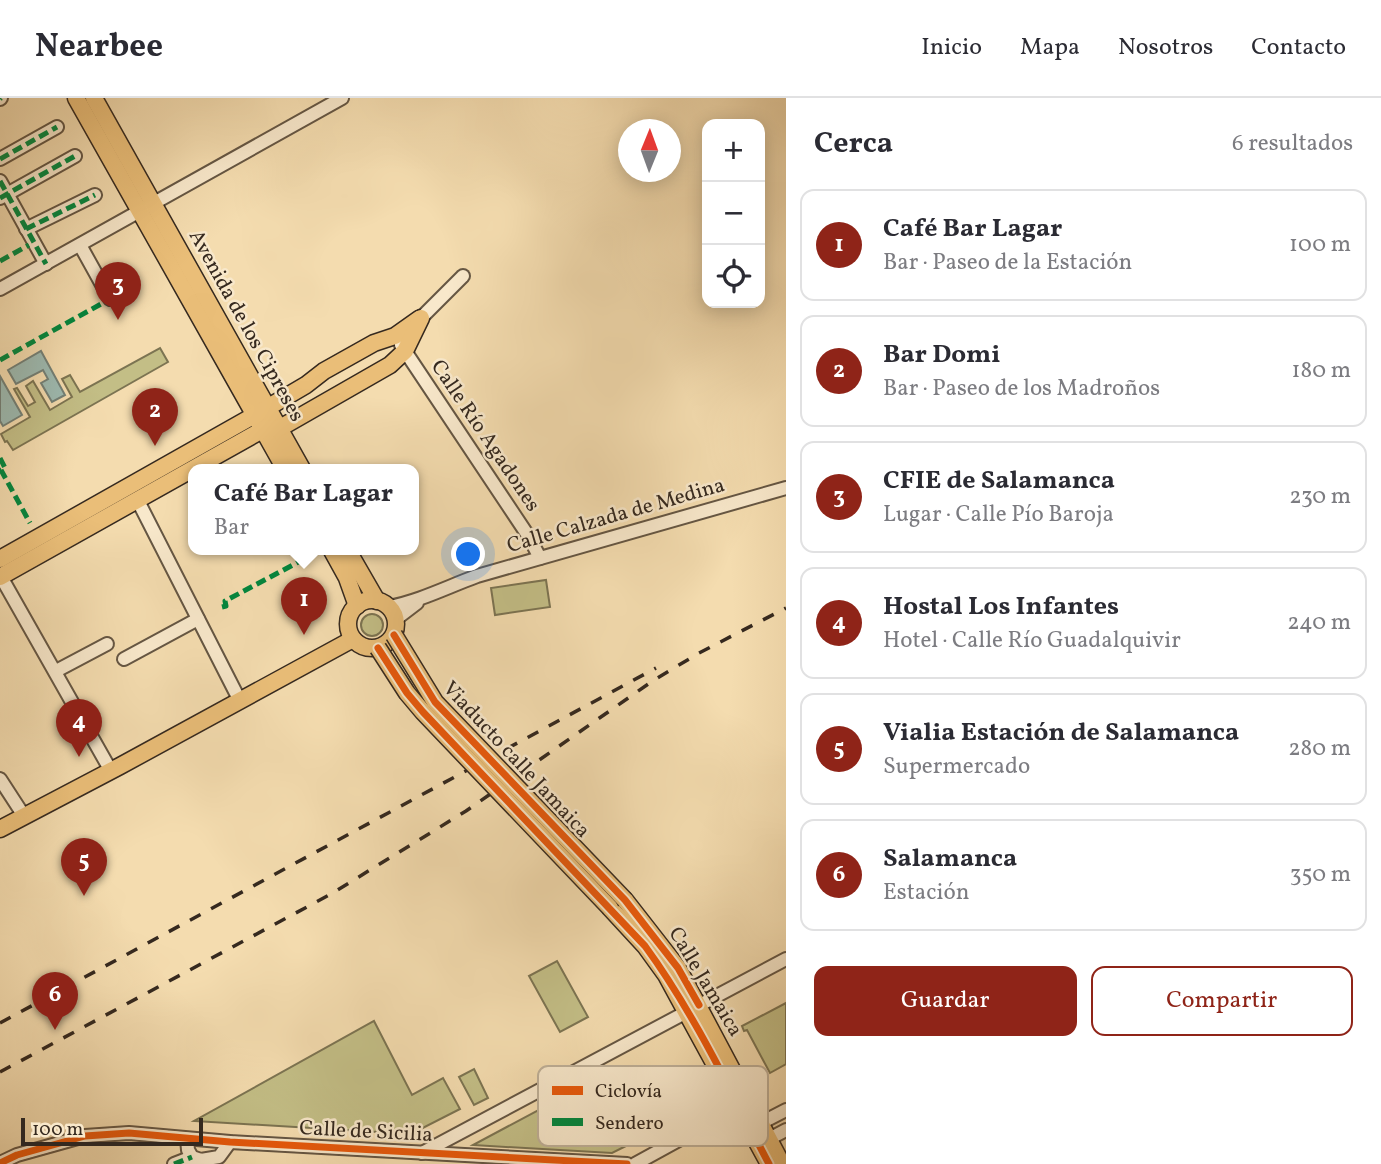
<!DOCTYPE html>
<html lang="es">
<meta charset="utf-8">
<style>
:root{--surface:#fff;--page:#f2f2f3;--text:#2b2b33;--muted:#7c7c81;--line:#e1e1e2;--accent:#8f2418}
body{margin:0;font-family:Vollkorn,serif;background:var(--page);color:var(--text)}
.controls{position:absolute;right:21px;top:21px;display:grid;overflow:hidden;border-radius:14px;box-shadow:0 4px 18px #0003}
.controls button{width:63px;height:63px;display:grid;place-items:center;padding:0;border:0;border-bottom:2px solid var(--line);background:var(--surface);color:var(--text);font:35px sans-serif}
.compass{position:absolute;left:618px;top:21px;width:63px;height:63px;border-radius:50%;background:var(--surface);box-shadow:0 4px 18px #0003;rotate:1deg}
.scale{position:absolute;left:21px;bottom:18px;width:182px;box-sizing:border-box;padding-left:7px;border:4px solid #35291f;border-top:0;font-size:19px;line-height:24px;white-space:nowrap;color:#35291f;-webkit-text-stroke:5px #f8e8cb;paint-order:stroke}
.you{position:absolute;left:469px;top:457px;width:24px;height:24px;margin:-18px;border:5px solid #fff;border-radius:50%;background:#1a73e8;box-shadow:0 0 0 10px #1a73e833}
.badge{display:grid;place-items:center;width:46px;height:46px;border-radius:50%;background:var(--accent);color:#fff;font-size:23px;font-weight:700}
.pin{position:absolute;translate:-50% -58px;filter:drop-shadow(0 2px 4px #0008)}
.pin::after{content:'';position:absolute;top:37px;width:24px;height:21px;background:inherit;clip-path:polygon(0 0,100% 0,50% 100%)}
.popup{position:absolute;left:188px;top:366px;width:231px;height:91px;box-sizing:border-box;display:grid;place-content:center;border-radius:14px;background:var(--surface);filter:drop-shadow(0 2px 5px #0005);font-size:23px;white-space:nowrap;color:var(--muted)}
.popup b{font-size:26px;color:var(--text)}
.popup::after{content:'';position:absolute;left:50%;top:100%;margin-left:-14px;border:14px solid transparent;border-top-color:var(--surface)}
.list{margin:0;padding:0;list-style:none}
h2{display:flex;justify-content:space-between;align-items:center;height:91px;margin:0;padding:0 28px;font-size:30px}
h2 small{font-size:23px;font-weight:400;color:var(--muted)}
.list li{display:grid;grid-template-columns:46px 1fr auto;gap:21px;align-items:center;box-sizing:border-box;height:112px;margin:0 14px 14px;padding:0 14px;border:2px solid var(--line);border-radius:14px}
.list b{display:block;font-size:26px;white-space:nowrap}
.list p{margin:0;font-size:23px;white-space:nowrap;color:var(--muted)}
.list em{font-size:23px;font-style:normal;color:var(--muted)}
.actions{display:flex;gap:14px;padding:21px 28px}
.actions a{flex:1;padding:16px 0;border:2px solid var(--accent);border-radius:14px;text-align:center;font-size:24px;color:var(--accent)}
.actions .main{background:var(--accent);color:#fff}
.icon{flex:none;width:38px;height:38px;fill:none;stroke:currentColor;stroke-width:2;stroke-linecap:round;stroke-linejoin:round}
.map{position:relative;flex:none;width:786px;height:1066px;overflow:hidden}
header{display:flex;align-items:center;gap:42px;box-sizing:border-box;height:98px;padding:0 35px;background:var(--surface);border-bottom:2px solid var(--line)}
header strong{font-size:33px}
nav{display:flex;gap:38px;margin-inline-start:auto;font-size:24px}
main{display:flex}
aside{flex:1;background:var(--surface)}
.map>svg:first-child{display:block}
.green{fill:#c3be86;stroke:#7c7452;stroke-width:2}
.water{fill:#9dbab1;stroke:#738077;stroke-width:2}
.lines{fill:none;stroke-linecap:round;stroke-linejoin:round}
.minor-casing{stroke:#655643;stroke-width:16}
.major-casing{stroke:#35291f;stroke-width:19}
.minor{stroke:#f8e8cb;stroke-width:12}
.major{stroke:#eabe78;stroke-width:16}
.rail{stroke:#35291f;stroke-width:3.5;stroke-dasharray:12 12;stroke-linecap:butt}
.major-bridge-casing{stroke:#35291f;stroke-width:19;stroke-linecap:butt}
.major-bridge{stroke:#eabe78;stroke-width:16}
.quiet{stroke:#00873e;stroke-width:5;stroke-dasharray:10 5;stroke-linecap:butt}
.cycleway-casing{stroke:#f8e8cb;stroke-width:11}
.cycleway{stroke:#e8590c;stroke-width:7}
.labels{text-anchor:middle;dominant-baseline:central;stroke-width:5;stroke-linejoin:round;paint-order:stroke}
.street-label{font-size:21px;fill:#35291f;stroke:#f8e8cb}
.key{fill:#f8e8cb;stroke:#beaf97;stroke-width:2}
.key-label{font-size:19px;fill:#35291f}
</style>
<header>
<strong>Nearbee</strong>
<nav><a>Inicio</a><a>Mapa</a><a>Nosotros</a><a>Contacto</a></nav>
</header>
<main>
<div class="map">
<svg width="786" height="1066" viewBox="0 0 786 1066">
<rect width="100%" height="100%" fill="#f4dcaf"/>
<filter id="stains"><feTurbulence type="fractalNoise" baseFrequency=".00286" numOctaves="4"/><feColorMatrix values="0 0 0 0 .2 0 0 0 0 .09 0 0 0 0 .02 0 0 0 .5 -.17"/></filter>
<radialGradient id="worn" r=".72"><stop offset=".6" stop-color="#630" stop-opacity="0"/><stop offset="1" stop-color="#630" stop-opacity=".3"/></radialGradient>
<g class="green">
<polygon points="160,250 168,264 13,352 7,343 5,344 1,336 30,319 14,291 17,290 28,308 35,304 26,288 33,283 50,312 72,299 62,281 70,277 80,294"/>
<polygon points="546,482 550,509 495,517 491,490"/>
<circle cx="372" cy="527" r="11"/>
<polygon points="557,863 588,919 560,934 529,878"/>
<polygon points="786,905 786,966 770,975 747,932 744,933 742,928"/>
<polygon points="374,923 412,997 443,980 460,1011 411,1036 194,1023"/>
<polygon points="474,971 488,1000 474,1007 459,979"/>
<polygon points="591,984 626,1048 612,1055 473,1047"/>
</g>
<g class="water">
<polygon points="41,253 65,297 52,304 41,285 48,281 43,272 16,286 8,272"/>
<polygon points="0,278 22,317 3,328 0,323"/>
</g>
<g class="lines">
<g class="minor-casing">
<g id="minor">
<polyline points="0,1 1,0"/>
<polyline points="0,61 57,29"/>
<polyline points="0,83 46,166"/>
<polyline points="0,100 75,58"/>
<polyline points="26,131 95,97"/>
<polyline points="80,147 110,201"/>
<polyline points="0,191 342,0"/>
<polyline points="421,220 463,178"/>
<polyline points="401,247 529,439 540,460"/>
<polyline points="137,401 240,603"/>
<polyline points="0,477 111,673"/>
<path d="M389,509C420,503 447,489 477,478L786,390"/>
<polyline points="396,521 417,505"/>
<polyline points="124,561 198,521"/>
<polyline points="56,573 107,546"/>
<polyline points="0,681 24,718"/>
<polyline points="761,1025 786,1012"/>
<polyline points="187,1041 188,1052 192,1059 201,1062 219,1059 230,1044"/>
<polyline points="769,1041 786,1032"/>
<polyline points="422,1055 786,861"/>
<polyline points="0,1065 17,1057 85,1038 129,1035 230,1044 627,1066"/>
<polyline points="174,1066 192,1059 195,1066"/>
<polyline points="635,1066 739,1009"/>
</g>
</g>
<g class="major-casing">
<g id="major">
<polyline points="76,0 285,371"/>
<polyline points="94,0 302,371"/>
<polyline points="331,451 347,480 357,508"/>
<polyline points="347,451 377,503"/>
<polyline points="0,461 255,317 306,287 324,273 374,245 395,238 419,221"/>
<polyline points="0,479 264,331 280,330 390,267 405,253 421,220"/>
<circle cx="372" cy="526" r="24"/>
<polyline points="0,731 120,668 353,541"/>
<polyline points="625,802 678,870 782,1066"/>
<polyline points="610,810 645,848 666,877 769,1066"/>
</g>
</g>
<use href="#minor" class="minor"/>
<use href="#major" class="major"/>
<g class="rail">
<polyline points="0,925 656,570"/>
<polyline points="0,974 331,796 466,713 654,582 699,555 786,510"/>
</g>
<g class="major-bridge-casing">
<g id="major-bridge">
<polyline points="394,537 435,604 625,802"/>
<polyline points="378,550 407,595 423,614 610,810"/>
</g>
</g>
<use href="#major-bridge" class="major-bridge"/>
<g class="quiet">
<polyline points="0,1 1,0"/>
<polyline points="0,61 57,29"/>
<polyline points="0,83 46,166"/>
<polyline points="0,100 75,58"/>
<polyline points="26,131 95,97"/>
<polyline points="0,163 29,147"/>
<polyline points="0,262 110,201"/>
<polyline points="0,360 5,370 1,372 30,425"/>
<polyline points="222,509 226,508 225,503 323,451"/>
<polyline points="174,1066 192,1059"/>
</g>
<g class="cycleway-casing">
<g id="cycleway">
<polyline points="394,537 435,604 625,802 678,870 699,907"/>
<path d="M378,550L407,595L423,614L645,848C694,915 730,992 769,1066"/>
<polyline points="0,1065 17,1057 85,1038 129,1035 230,1044 627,1066"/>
</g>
</g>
<use href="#cycleway" class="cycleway"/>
</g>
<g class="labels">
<g class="street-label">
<text transform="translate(246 228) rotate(61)">Avenida de los Cipreses</text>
<text transform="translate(485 338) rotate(56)">Calle Río Agadones</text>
<text transform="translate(616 418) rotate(-16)">Calle Calzada de Medina</text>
<text transform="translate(516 662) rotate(47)">Viaducto calle Jamaica</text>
<text transform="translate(705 884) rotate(59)">Calle Jamaica</text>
<text transform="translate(366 1034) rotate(3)">Calle de Sicilia</text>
</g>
</g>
<rect x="538" y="968" width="230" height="80" rx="10" class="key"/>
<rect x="552" y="988" width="31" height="9" fill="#e8590c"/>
<rect x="552" y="1020" width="31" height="8" fill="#00873e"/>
<g class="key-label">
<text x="595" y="999">Ciclovía</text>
<text x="595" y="1031">Sendero</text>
</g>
<rect width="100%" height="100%" filter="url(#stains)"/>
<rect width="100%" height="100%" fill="url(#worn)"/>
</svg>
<div class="controls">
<button>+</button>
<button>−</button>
<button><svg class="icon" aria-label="locate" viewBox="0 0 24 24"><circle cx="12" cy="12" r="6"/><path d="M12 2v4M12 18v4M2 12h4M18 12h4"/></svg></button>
</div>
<svg class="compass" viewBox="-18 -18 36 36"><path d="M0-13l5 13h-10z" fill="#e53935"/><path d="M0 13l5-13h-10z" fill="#7c7c81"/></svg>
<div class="scale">100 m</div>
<div class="you"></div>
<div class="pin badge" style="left:304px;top:537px">1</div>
<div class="popup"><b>Café Bar Lagar</b>Bar</div>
<div class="pin badge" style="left:155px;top:348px">2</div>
<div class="pin badge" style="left:118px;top:222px">3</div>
<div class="pin badge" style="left:79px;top:659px">4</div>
<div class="pin badge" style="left:84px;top:798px">5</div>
<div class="pin badge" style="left:55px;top:932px">6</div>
</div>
<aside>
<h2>Cerca<small>6 resultados</small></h2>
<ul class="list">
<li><span class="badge">1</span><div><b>Café Bar Lagar</b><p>Bar · Paseo de la Estación</p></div><em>100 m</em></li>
<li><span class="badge">2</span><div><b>Bar Domi</b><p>Bar · Paseo de los Madroños</p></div><em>180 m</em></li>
<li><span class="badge">3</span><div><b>CFIE de Salamanca</b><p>Lugar · Calle Pío Baroja</p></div><em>230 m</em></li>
<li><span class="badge">4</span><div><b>Hostal Los Infantes</b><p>Hotel · Calle Río Guadalquivir</p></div><em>240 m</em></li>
<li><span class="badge">5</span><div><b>Vialia Estación de Salamanca</b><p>Supermercado</p></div><em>280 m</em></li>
<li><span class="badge">6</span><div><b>Salamanca</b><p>Estación</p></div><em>350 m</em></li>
</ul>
<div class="actions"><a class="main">Guardar</a><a>Compartir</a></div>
</aside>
</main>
